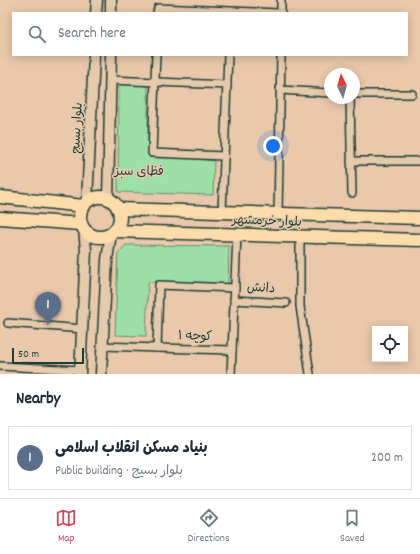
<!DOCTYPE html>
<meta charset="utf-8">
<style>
:root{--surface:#fff;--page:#f6f6f7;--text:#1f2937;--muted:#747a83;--line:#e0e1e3;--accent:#d1495b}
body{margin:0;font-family:Dekko,"Playpen Sans Arabic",sans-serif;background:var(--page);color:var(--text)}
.controls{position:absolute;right:12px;bottom:12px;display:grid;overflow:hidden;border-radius:0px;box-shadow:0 2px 10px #0003}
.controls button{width:36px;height:36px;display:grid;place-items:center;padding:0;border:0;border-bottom:1px solid var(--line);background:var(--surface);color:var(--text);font:20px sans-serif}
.compass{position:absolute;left:324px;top:68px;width:36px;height:36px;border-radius:50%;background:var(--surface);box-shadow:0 2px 10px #0003;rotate:355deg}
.scale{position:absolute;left:12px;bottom:10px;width:72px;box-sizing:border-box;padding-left:4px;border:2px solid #1f3d34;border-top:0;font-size:11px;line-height:14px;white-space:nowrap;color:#1f3d34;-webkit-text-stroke:3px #e5caac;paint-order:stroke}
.you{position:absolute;left:273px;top:146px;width:14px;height:14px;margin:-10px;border:3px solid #fff;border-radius:50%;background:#1a73e8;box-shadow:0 0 0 6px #1a73e833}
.badge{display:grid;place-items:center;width:26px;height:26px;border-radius:50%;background:var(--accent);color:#fff;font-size:13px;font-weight:700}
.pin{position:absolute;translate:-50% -33px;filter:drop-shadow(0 1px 2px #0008)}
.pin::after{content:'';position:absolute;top:21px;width:14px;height:12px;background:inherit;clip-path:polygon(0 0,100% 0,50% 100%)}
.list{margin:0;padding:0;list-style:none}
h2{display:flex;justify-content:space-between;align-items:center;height:52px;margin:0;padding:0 16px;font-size:17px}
h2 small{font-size:13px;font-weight:400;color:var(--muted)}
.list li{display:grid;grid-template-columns:26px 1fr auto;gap:12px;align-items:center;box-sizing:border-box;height:64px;margin:0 8px 8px;padding:0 8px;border:1px solid var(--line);border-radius:0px}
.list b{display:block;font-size:15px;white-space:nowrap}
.list p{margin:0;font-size:13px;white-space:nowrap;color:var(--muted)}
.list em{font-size:13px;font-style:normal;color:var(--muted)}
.icon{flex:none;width:22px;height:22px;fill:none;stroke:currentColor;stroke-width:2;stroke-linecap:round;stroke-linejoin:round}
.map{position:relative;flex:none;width:420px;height:374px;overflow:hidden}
.search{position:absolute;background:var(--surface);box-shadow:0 2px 10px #0003;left:12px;right:12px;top:12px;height:44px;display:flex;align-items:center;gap:10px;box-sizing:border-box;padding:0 14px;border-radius:0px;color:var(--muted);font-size:15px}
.sheet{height:124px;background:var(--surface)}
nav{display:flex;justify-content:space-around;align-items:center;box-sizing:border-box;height:56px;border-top:1px solid var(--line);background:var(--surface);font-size:11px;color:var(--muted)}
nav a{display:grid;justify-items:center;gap:2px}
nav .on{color:var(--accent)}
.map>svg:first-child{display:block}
.green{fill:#9edfa8;stroke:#5e8e6e}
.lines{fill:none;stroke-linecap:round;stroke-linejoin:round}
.minor-casing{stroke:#1f3d34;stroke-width:10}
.secondary-casing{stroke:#1f3d34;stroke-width:13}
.primary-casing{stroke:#1f3d34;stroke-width:15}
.minor{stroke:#e5caac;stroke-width:7}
.secondary{stroke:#e5caac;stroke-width:10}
.primary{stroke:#fddcac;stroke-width:12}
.labels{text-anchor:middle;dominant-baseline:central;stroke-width:3;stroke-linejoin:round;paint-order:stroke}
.street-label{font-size:13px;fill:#1f3d34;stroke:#e5caac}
.park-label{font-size:13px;fill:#25453a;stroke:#e5caac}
</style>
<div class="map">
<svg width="420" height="374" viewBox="0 0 420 374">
<rect width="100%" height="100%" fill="#e9c8ab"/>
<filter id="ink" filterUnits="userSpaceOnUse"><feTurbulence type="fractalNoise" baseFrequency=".025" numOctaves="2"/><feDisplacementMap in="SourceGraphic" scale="8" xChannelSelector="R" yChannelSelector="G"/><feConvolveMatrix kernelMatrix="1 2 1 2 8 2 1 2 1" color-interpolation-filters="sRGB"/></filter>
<g filter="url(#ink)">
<g class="green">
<polygon points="119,84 148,86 148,153 214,161 213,195 118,192"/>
<polygon points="126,245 229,246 228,284 148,282 146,336 115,335 118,253"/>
</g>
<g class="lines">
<g class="minor-casing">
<g id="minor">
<polyline points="157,13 158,8 279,13"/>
<polyline points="281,13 281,0"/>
<polyline points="156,55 152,153 224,156"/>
<polyline points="110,80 227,85"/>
<polyline points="280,90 330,93"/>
<polyline points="354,94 412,94"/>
<polyline points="350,98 352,193"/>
<polyline points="351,161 419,161"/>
<polyline points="222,212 228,55"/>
<polyline points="278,214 281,55"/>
<polyline points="300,237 300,306 310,374"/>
<polyline points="234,300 286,303"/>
<polyline points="8,323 83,329"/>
<polyline points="103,346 157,348 159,285 235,288"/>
<polyline points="157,348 232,350"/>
<polyline points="0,366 81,370"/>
<polyline points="231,374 237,235"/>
</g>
</g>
<g class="secondary-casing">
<g id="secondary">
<polyline points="96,13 97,0"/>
<polyline points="111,13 111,0"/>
<polyline points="108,199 111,55"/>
<polyline points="87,202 94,55"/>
<polyline points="80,374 86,250 84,229"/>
<polyline points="101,374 107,260 111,233"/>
</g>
</g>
<g class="primary-casing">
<g id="primary">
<polyline points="0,197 84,206"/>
<circle cx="100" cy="217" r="20"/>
<polyline points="118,209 420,218"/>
<polyline points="0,218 81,224"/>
<polyline points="114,231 420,240"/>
</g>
</g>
<use href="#minor" class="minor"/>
<use href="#secondary" class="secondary"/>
<use href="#primary" class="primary"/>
</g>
</g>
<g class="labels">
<g class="street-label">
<text transform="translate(78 128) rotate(-87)">بلوار بسیج</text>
<text transform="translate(267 222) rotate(2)">بلوار خرمشهر</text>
<text transform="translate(261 289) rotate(3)">دانش</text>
<text transform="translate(195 337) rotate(2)">کوچه ۱</text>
</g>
<g class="park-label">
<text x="139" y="172">فظای سبز</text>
</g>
</g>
</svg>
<div class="controls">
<button><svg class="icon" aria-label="locate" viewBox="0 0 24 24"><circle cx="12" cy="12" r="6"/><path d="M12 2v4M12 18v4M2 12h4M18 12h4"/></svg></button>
</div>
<svg class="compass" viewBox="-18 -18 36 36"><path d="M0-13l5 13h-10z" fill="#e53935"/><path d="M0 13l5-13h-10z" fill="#747a83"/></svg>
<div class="scale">50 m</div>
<div class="you"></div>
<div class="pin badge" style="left:48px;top:325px;background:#5c6f8a">1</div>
<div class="search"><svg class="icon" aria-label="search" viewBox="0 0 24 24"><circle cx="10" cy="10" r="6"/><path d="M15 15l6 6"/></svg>Search here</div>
</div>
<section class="sheet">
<h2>Nearby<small></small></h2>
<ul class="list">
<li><span class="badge" style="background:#5c6f8a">1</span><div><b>بنیاد مسکن انقلاب اسلامی</b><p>Public building · بلوار بسیج</p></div><em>200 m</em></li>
</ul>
</section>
<nav>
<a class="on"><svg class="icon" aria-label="map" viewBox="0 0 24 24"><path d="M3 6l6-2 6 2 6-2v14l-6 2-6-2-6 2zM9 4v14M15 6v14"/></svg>Map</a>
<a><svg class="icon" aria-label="directions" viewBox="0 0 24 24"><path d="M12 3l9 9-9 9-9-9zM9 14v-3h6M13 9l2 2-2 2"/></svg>Directions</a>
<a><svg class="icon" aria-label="saved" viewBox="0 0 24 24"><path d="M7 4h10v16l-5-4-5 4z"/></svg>Saved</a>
</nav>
